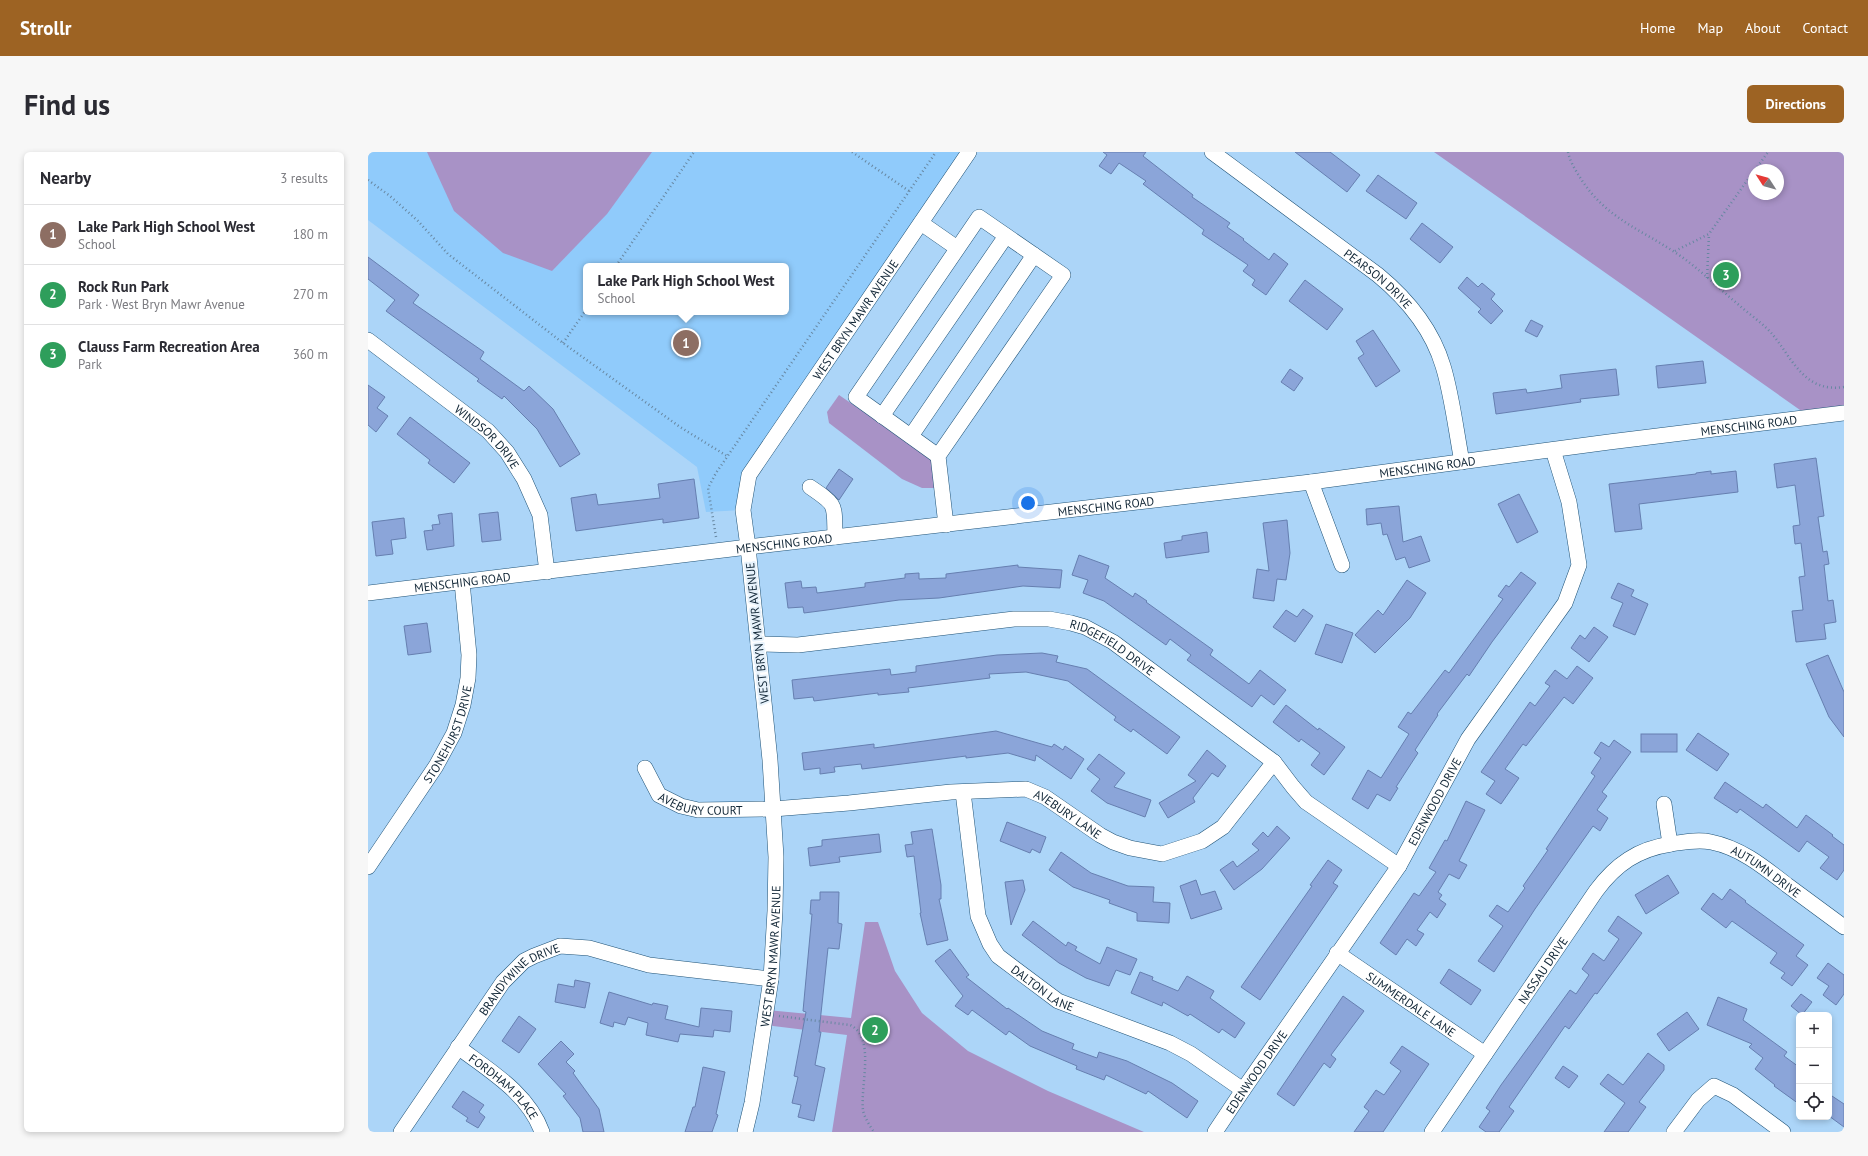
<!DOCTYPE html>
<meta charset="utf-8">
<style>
:root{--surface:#fff;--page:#f7f7f7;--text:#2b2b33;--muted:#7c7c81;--line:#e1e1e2;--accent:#9d6323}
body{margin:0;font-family:"PT Sans",sans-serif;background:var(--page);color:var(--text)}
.controls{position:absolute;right:12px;bottom:12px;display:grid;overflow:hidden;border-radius:6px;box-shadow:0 2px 6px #0003}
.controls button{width:36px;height:36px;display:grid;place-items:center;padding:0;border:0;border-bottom:1px solid var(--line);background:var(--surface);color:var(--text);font:20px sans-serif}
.compass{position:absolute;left:1380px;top:12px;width:36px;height:36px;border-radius:50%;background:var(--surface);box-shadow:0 2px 6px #0003;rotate:306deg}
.you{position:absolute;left:660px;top:351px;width:14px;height:14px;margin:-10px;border:3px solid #fff;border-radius:50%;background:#1a73e8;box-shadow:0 0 0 6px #1a73e833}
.badge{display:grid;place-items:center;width:26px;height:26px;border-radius:50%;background:var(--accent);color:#fff;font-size:13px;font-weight:700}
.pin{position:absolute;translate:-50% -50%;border:2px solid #fff;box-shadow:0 1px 4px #0006}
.popup{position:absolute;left:215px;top:111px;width:206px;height:52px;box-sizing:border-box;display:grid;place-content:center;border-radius:6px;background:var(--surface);filter:drop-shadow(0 1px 3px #0005);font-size:13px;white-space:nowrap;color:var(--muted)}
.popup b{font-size:15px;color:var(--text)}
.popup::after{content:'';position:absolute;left:50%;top:100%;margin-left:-8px;border:8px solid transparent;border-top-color:var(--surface)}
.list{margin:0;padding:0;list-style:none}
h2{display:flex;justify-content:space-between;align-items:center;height:52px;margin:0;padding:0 16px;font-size:17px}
h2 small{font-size:13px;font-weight:400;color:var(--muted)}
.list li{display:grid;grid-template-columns:26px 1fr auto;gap:12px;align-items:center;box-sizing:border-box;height:60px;padding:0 16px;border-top:1px solid var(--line)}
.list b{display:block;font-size:15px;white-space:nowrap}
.list p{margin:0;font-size:13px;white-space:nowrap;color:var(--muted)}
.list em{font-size:13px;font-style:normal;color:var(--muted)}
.icon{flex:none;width:22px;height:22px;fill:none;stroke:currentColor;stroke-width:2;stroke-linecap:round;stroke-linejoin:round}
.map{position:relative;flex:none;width:1476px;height:980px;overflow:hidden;border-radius:6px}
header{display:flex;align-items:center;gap:24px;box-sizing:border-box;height:56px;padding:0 20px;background:var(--accent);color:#fff}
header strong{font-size:19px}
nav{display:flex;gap:22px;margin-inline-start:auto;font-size:14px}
.intro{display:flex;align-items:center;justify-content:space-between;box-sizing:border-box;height:96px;padding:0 24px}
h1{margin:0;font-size:28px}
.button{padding:10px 18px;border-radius:6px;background:var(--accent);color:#fff;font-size:14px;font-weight:700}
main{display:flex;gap:24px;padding:0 24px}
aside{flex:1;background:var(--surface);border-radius:6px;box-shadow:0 2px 6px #0003}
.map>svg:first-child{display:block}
.built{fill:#90cbfb;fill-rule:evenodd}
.green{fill:#a892c6;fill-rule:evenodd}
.building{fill:#8ba5d9;stroke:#667fb0}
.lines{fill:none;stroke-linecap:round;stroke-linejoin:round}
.minor-casing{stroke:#1f5276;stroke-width:16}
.path{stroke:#6787a1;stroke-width:2.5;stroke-dasharray:1 3;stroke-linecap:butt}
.minor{stroke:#fff;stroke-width:15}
.labels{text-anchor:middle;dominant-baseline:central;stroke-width:4;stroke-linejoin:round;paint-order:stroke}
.street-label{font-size:12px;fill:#112636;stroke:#e7f2fb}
</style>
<header>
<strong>Strollr</strong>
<nav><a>Home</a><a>Map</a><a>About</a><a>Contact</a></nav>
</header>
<div class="intro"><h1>Find us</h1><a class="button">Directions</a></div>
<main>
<aside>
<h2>Nearby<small>3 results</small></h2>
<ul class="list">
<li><span class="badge" style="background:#8d6e63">1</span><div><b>Lake Park High School West</b><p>School</p></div><em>180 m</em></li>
<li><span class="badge" style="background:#2e9e5b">2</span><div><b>Rock Run Park</b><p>Park · West Bryn Mawr Avenue</p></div><em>270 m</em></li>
<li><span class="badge" style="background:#2e9e5b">3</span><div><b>Clauss Farm Recreation Area</b><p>Park</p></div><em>360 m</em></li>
</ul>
</aside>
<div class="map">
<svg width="1476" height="980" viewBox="0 0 1476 980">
<rect width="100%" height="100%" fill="#acd5f8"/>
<path class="built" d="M0,0H602L381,323L375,358L338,360L329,315L0,68ZM218,114H418V160H218Z"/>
<g class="green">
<polygon points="59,0 284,0 239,62 184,119 135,101 86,59"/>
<path d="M1066,0H1476V261L1442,265ZM1386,18H1410V42H1386Z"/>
<polygon points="471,243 563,306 568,332 566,336 554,336 534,327 461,271 459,260"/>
<polygon points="497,770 510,770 527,819 554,861 600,899 680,939 776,980 464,980 479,883 397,873 399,858 483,866"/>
</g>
<g class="building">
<polygon points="735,0 778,0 775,4 825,43 824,45 862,71 859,75 876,87 875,88 901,108 906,101 920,112 898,143 884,133 887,128 875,119 880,113 834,82 836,78 775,32 778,29 751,11 743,22 731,14 739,3"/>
<polygon points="927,0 962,0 992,23 979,40"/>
<polygon points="1010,23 1049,51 1038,67 998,39"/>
<polygon points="1054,71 1085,95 1072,111 1042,87"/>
<polygon points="0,105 51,143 45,151 116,200 112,207 156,239 161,234 185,257 212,302 192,315 169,277 136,244 134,247 109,229 111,227 18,159 27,148 0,127"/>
<polygon points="1099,125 1110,135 1114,131 1127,142 1123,147 1135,159 1123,172 1110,160 1113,157 1090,136"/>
<polygon points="937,128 975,157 959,178 921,149"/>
<polygon points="1163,168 1175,174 1169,185 1157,179"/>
<polygon points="1005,178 1032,219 1008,235 990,206 996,202 988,189"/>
<polygon points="1335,209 1338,231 1290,236 1288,214"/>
<polygon points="922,217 935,226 926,239 913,230"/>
<polygon points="1248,217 1251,243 1212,247 1213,250 1128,262 1125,241 1158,237 1159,241 1194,236 1192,223"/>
<polygon points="0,233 17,245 9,256 20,264 8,280 0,273"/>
<polygon points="42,265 102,311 86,331 60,311 62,308 29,282"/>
<polygon points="1448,306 1456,364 1450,365 1455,400 1459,399 1461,412 1456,413 1460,449 1465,448 1468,470 1456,472 1458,487 1428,490 1424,459 1435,458 1431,425 1437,424 1433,391 1427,392 1425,374 1432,373 1427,333 1409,336 1406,312"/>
<polygon points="471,317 485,327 471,348 458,336"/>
<polygon points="1343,319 1343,322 1368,319 1370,340 1271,352 1274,377 1247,380 1241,332 1328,322 1328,321"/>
<polygon points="326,327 331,366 295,371 295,367 208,379 203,346 228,342 230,353 292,346 290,332"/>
<polygon points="1151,342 1170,380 1149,391 1130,352"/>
<polygon points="1031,354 1035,390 1053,384 1062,409 1041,416 1037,405 1028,408 1019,382 1015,383 1013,371 999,373 998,357"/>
<polygon points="130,360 133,388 114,390 111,362"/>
<polygon points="84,361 86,394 59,398 56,379 65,378 64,373 72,372 70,363"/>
<polygon points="36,366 38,386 23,388 25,402 8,404 4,370"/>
<polygon points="919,368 922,401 918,428 909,427 906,449 885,446 889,417 901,419 895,371"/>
<polygon points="839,380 841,400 798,406 796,391 814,388 814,384"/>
<polygon points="711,403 741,414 737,426 765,445 767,441 779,449 778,450 845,498 842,503 881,532 892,518 918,538 906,553 893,543 884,555 819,508 823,503 802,487 798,493 736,449 715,441 720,428 704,423"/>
<polygon points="650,413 650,415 694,418 692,436 655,434 571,446 531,448 459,458 436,461 435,455 420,456 417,431 433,429 434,436 448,435 449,441 497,435 497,431 537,426 537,422 551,421 551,427 578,426 578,422"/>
<polygon points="1153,420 1168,431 1124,490 1101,524 1099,522 1069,562 1070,563 1047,598 1050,601 1028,635 1030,636 1022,649 1009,642 1000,657 984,647 1000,618 1013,626 1041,582 1030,575 1040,560 1043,562 1077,518 1081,521 1135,447 1130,444 1138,433 1141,435"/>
<polygon points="1039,428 1058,441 1042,466 1007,501 987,483 1010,458 1015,463"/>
<polygon points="1250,431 1266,438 1263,444 1280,452 1267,483 1245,474 1255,451 1243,446"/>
<polygon points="935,457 945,464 927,490 905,475 918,458 929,465"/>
<polygon points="59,471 63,500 40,503 36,474"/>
<polygon points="958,472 985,481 974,511 947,502"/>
<polygon points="1226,475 1240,485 1221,510 1203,496 1212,483 1217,487"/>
<polygon points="674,501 690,504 688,510 719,517 812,585 799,602 765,577 763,580 746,568 748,565 700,529 658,520 621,522 622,526 540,536 541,540 510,543 510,541 446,549 445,545 426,547 424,528 522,517 523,523 548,520 548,514 629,503"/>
<polygon points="1460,503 1476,540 1476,585 1461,565 1438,512"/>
<polygon points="1209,514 1225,526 1205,552 1196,545 1158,594 1155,592 1137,617 1151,626 1133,652 1118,642 1127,629 1113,620 1162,550 1167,554 1182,534 1177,531 1187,518 1199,527"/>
<polygon points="918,553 950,578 951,576 977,595 956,623 943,613 952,601 933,587 931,590 905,570"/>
<polygon points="628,579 684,595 686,592 695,598 697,594 716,607 703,627 668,603 667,609 640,601 598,606 598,604 494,617 493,612 466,615 467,620 452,622 452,616 436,618 434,601 506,592 506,596"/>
<polygon points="1330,581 1361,602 1349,619 1318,598"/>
<rect x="1273" y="582" width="36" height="18"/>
<polygon points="1246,588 1263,600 1234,640 1239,644 1229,658 1240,666 1232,679 1225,674 1167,757 1126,820 1110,809 1135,774 1121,764 1129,753 1140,760 1157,736 1155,734 1180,698 1178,697 1227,624 1223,621 1233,606 1226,601 1233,590 1241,595"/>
<polygon points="839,598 858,614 850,625 844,621 825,646 827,650 800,666 791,651 828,629 820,623"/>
<polygon points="731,602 757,621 746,635 783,648 777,665 739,651 723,639 732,627 719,617"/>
<polygon points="1357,630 1395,656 1398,652 1429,676 1438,663 1465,683 1464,684 1476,693 1476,718 1469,728 1452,716 1461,705 1439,689 1431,700 1372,657 1369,661 1346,646"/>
<polygon points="1098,649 1117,658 1091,709 1099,713 1091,727 1081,722 1070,740 1074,743 1071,747 1078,752 1069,766 1062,760 1049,778 1056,782 1048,794 1039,787 1028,803 1012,791 1046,741 1051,744 1068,720 1061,716 1077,688 1079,689"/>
<polygon points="639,670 678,685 672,701 664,697 662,701 632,689"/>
<polygon points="909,674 922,686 894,717 866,738 852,718 865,709 869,715 891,698 884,692 895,680 900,685"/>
<polygon points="564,677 573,733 573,747 571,747 580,788 559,793 552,761 553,761 546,704 539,705 537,693 545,692 543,680"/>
<polygon points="511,682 513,700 471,705 472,710 442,714 440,696 454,694 454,688"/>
<polygon points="693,700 723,721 760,734 786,735 785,750 802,751 801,771 769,769 769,761 741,751 742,748 705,735 681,718"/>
<polygon points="960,708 974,718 965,731 970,734 892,848 873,835 944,734 942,733"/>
<polygon points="1300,723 1311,741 1278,762 1267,743"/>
<polygon points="655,728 657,738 643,773 637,730"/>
<polygon points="828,728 833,743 847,739 854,757 823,767 812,734"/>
<polygon points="1362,737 1378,749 1377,750 1436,793 1428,804 1440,813 1424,834 1413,826 1417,821 1402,811 1409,801 1364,769 1358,776 1333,757 1345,741 1354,748"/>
<polygon points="452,740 471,740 470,771 474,772 471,797 460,796 451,880 453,880 447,913 457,916 446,969 430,965 433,953 424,951 430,925 426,924 438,860 435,859 444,762 442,762 443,748 452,748"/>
<polygon points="1250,764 1274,781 1229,842 1227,841 1201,877 1197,874 1141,955 1146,959 1131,980 1118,980 1111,975 1122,959 1118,956 1133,933 1202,838 1208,842 1221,823 1214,817 1225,801 1236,809 1251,787 1240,779"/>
<polygon points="665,769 698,794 700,790 709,795 707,798 732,812 739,795 769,807 762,823 748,818 741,834 718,826 691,811 654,783"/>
<polygon points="582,797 601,823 598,825 639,857 640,856 674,879 706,892 704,897 729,906 731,900 759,909 804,931 830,949 819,966 780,939 778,942 738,923 736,928 708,917 709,914 662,894 641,879 638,883 604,858 600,863 587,854 595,844 567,809"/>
<polygon points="1460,811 1476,823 1476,842 1468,853 1455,843 1461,834 1449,826"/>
<polygon points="1081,817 1113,838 1103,853 1072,831"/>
<polygon points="772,820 785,825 784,828 810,839 819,824 846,839 842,846 877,871 867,886 854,877 851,881 822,862 820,864 795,850 794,854 763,841"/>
<polygon points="207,828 222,831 217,856 187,850 190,832 206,835"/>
<polygon points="241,840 284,853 285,851 300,854 297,867 331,875 333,856 364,859 362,880 346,878 345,885 312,882 310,890 278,883 280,871 260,865 257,873 246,870 245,875 232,871"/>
<polygon points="1433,842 1444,850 1434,863 1423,854"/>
<polygon points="975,844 996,859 963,903 968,907 962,916 956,911 926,954 909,942"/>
<polygon points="1350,845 1379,857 1375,868 1419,900 1416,904 1431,915 1431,952 1406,934 1407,933 1387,917 1395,906 1381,895 1384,892 1339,873"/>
<polygon points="1319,860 1331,877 1301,899 1289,882"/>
<polygon points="151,864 168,877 151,901 134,889"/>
<polygon points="193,889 206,902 198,910 207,919 205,921 231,957 236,980 215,980 212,966 195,944 198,942 170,912"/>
<polygon points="1034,894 1061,912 1015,980 986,980 1001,959 996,955 1008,938 1016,943 1033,919 1022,911"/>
<polygon points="1280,901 1296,913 1296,918 1271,950 1278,955 1260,980 1236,980 1257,951 1232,932 1240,922 1255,933"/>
<polygon points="1195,914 1210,924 1201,936 1187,926"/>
<polygon points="335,915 357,920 348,962 350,963 344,980 317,980 325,955 327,955"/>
<polygon points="95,939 116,953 111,960 117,965 110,976 98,969 100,966 84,955"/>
<polygon points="1461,942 1476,952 1476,975 1461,964"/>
</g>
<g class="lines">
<g class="minor-casing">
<g id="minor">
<path id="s1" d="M844,0L1010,123C1039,147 1064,177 1075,214C1084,243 1088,279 1094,310"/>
<polyline points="553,71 589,96"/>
<path id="s2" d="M0,188L120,279L139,300L156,327L172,363L179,420"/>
<polyline points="514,264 638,84"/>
<polyline points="543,284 666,103"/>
<polyline points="570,304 488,245 611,65 695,123 570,304 578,373"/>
<polyline points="943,330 974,413"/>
<path d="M442,335C470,354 466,352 467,385"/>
<path id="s3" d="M0,441L380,395L943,330L1241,290L1476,261"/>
<path id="s4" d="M390,492L430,493L646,467H681L703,471L717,475L745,490L906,610L925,635L938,650L1031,714"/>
<path id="s5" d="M277,616L291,643L313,654L330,658L405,657L481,651L583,640L658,637L677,645L732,683L745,690L762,696L794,702L834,689L855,675L906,610"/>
<path id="s6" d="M595,640L610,764L622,792L630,804L690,849L802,891L823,902L875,938"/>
<polyline points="1296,652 1302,692"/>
<path id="s7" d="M0,715L68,614L86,581L95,553L100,526L101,503L94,430"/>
<path id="s8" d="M969,801L1117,902"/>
<path id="s9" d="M90,895C122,919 160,941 174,980"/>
<path id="s10" d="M33,980L135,830L156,809L166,804L192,794L221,796L281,813L403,827"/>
<path id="s11" d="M377,980L384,951L403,827L407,759L408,705L402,608L380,395L375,358L381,323L601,0"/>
<path id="s12" d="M847,980L875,938L1031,714L1100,587L1197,451L1211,413L1201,350L1185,298"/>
<path id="s13" d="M1064,980L1228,739C1248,712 1270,697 1303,692C1316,690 1330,687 1343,690C1373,696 1396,715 1419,733C1438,747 1457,761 1476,775"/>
<polyline points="1306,980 1330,948 1346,934 1365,943 1415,980"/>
</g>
</g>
<g class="path">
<polyline points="484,0 541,39"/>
<path d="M1200,0C1202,10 1208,19 1213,27C1238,66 1272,77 1308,101C1331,116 1350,136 1371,153C1382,163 1396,172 1405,183C1425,208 1437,241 1476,235"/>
<polyline points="1387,18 1400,0"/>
<polyline points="0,28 22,44 50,69 80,102 195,191 312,275 359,304"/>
<polyline points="1307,99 1341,82 1386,19"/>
<polyline points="248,114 326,0"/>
<polyline points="1339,126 1341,82"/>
<polyline points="195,191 218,158"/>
<polyline points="348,385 340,336 348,321 568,0"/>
<path d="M411,864L482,873C508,885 492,934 495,958C496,965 502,974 506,980"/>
</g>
<use href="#minor" class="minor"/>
</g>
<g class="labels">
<g class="street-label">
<text stroke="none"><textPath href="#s1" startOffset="209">PEARSON DRIVE</textPath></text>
<text stroke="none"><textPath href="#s11" startOffset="850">WEST BRYN MAWR AVENUE</textPath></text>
<text stroke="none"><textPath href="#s3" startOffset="1391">MENSCHING ROAD</textPath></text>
<text stroke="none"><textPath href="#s2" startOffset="154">WINDSOR DRIVE</textPath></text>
<text stroke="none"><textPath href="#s3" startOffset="1067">MENSCHING ROAD</textPath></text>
<text stroke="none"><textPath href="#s3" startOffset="743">MENSCHING ROAD</textPath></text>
<text stroke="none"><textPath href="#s3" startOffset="419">MENSCHING ROAD</textPath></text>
<text stroke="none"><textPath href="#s3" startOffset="95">MENSCHING ROAD</textPath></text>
<text transform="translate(389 481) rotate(-96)">WEST BRYN MAWR AVENUE</text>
<text stroke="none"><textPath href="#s4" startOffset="363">RIDGEFIELD DRIVE</textPath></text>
<text stroke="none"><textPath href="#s7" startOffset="156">STONEHURST DRIVE</textPath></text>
<text stroke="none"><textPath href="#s5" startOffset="74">AVEBURY COURT</textPath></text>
<text stroke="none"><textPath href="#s12" startOffset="397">EDENWOOD DRIVE</textPath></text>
<text stroke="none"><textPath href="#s5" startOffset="450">AVEBURY LANE</textPath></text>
<text stroke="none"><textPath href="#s13" startOffset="486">AUTUMN DRIVE</textPath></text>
<text stroke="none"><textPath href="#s11" startOffset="178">WEST BRYN MAWR AVENUE</textPath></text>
<text stroke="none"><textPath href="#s13" startOffset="196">NASSAU DRIVE</textPath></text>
<text stroke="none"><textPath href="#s10" startOffset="196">BRANDYWINE DRIVE</textPath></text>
<text stroke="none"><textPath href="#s6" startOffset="225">DALTON LANE</textPath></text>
<text stroke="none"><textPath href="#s8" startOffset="90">SUMMERDALE LANE</textPath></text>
<text stroke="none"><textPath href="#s12" startOffset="73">EDENWOOD DRIVE</textPath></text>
<text stroke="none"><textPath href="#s9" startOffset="61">FORDHAM PLACE</textPath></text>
</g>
</g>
</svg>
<div class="controls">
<button>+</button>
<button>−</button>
<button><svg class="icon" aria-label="locate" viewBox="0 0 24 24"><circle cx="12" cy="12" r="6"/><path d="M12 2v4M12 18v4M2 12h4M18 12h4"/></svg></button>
</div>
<svg class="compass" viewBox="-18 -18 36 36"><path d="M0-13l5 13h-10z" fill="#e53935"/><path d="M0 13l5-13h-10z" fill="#7c7c81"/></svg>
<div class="you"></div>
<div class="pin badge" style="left:318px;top:191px;background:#8d6e63">1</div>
<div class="popup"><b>Lake Park High School West</b>School</div>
<div class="pin badge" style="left:507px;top:878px;background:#2e9e5b">2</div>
<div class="pin badge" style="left:1358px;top:123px;background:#2e9e5b">3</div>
</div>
</main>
